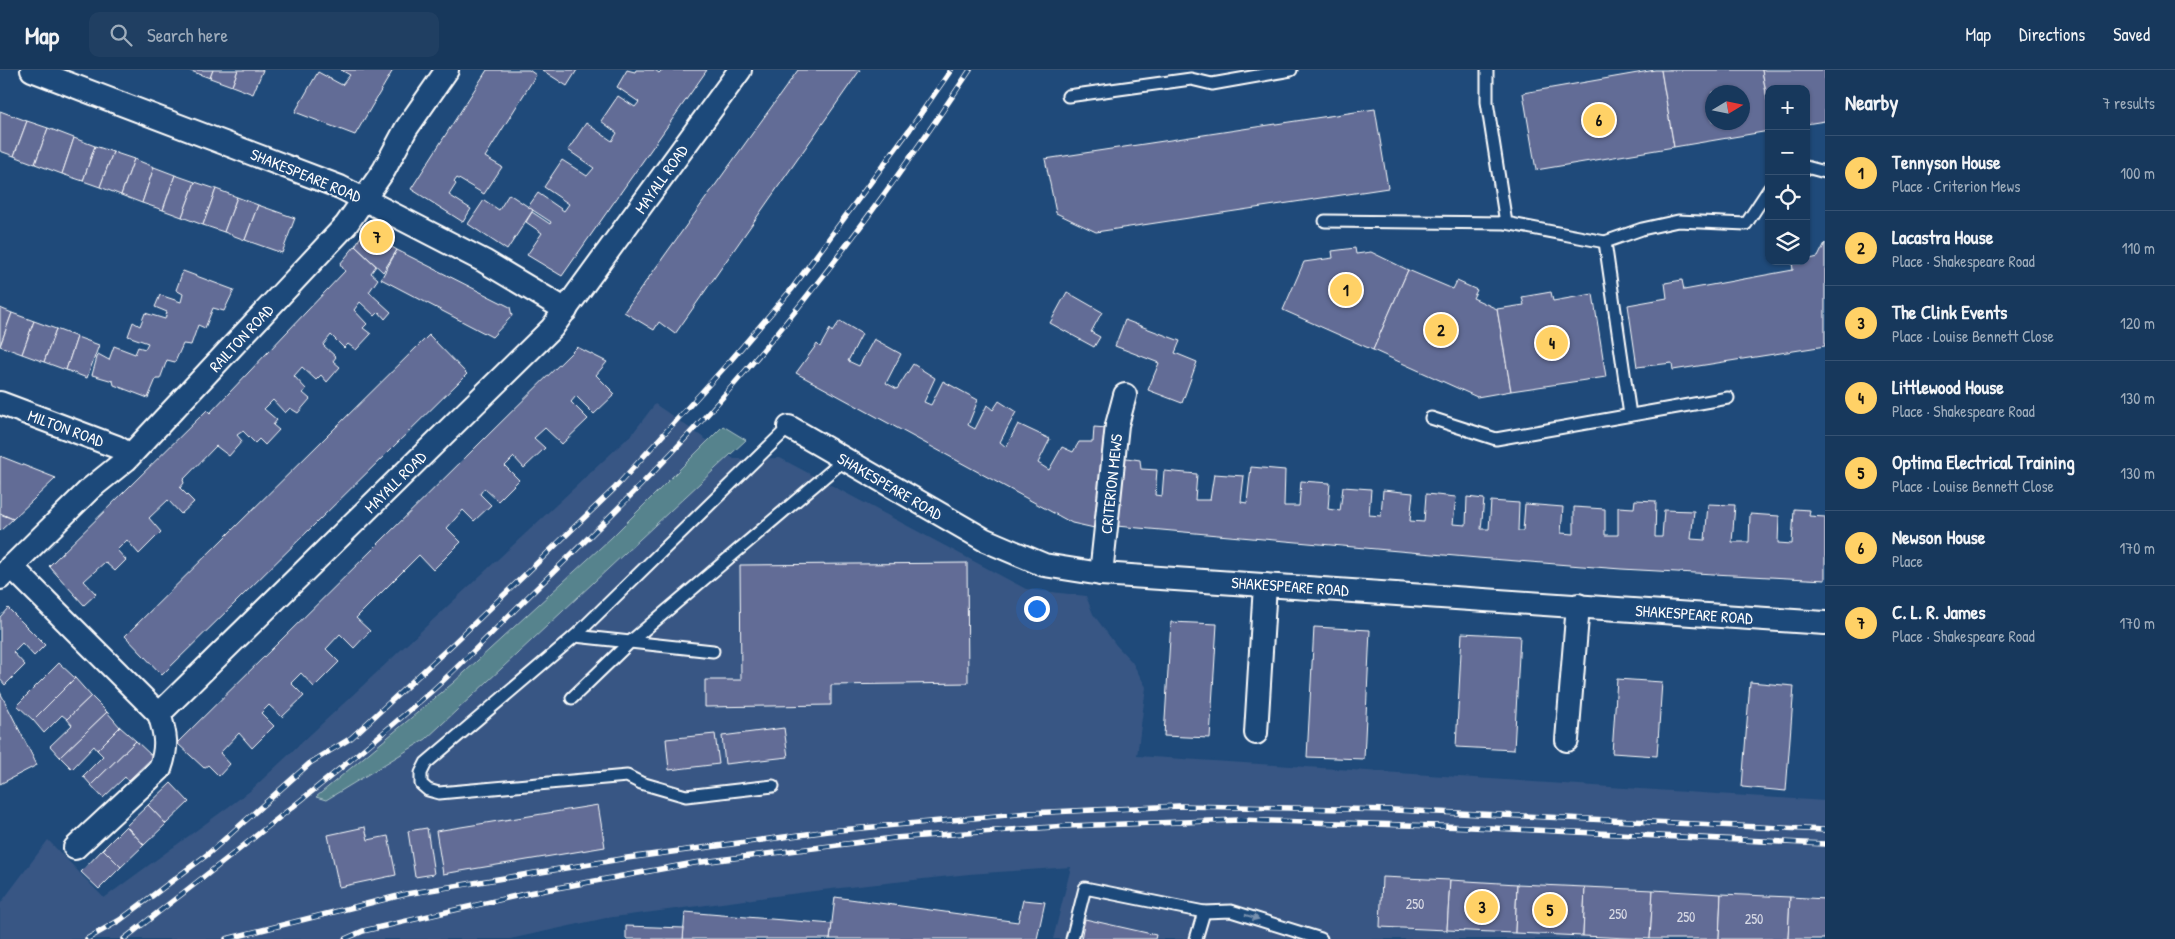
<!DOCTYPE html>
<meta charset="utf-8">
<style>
:root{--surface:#17385c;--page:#203f62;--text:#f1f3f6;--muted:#9eacbb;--line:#365272;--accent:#ffd166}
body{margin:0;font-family:"Patrick Hand",sans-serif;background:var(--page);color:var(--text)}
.controls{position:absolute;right:15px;top:15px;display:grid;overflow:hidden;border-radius:10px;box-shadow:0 1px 4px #0004}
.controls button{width:45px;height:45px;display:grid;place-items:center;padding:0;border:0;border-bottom:1px solid var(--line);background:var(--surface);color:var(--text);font:25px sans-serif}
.compass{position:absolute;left:1705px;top:15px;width:45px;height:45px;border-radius:50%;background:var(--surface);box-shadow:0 1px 4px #0004;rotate:80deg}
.you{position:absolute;left:1036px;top:538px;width:18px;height:18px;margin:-12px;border:4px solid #fff;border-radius:50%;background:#1a73e8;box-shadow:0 0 0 8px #1a73e833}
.badge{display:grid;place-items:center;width:32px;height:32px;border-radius:50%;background:var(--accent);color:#111;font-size:16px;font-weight:700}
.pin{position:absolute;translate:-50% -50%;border:2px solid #fff;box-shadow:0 1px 5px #0006}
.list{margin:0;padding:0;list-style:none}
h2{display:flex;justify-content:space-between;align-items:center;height:65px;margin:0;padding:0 20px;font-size:21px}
h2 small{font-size:16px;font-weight:400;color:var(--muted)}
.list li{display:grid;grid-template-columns:32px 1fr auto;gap:15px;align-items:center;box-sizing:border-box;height:75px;padding:0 20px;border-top:1px solid var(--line)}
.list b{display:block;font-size:19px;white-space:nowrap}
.list p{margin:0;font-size:16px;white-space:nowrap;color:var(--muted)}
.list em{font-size:16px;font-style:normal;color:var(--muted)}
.icon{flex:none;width:28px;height:28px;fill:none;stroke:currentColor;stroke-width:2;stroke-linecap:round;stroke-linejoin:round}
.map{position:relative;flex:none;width:1825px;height:869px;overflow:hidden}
header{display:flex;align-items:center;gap:30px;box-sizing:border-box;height:70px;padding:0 25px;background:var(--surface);border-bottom:1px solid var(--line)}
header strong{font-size:24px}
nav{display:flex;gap:28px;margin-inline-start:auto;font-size:18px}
.search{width:350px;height:45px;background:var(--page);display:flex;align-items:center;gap:12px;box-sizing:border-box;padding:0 18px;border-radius:10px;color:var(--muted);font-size:19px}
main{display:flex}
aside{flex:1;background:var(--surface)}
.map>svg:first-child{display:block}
.built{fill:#375784}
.green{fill:#56838d;stroke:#aac1c6}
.building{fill:#626c96;stroke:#fff;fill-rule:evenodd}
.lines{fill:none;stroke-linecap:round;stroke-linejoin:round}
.service-casing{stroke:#fff;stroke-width:15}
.minor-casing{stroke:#fff;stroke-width:26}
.service{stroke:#1f4a7a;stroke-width:11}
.minor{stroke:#1f4a7a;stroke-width:22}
.rail-casing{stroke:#fff;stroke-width:5.5}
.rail{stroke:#1f4a7a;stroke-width:4;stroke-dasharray:11;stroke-linecap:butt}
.oneway{fill:#7992af}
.labels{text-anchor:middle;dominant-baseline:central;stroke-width:5;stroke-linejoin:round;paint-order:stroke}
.number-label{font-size:14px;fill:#d8dae5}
.street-label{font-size:16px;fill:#fff;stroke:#1f4a7a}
</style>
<header>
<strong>Map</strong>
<div class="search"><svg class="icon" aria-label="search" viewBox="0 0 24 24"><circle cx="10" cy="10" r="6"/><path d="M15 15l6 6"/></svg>Search here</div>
<nav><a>Map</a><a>Directions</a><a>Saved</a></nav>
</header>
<main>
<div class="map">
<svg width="1825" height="869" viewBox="0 0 1825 869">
<rect width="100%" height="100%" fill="#1f4a7a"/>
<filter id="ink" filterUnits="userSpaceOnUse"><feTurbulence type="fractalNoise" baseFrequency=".02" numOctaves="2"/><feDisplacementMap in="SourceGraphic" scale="10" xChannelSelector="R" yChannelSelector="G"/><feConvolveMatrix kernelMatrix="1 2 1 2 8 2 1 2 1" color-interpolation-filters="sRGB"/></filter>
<g filter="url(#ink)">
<polygon class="built" points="655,334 734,389 780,388 1026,519 1086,526 1093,544 1116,575 1132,592 1146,617 1137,686 1825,731 1825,869 1053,869 1071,797 969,804 822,820 606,848 510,869 0,869 0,834 48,770 104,828 250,721 633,363"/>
<polygon class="green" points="723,356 746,370 426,669 326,730 316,727 453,613 611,468"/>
<g class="building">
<polygon points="188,0 213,0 210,8"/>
<polygon points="213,0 238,0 232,16 210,8"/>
<polygon points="238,0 263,0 253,24 232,16"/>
<polygon points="341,0 393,0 355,65 295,42 318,2 342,15 350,5"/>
<polygon points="487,0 529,0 536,5 485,87 502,97 484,124 457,108 454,112 456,114 449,125 471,139 463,152 411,119"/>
<polygon points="542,0 577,0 567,16"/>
<polygon points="627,0 635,2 636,0 655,0 659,3 662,0 707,0 562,206 527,185 542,163 526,152 532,142 550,154 551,152 528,137 538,123 564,141 569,134 544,117 562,90 587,106 594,98 568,80 586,53 612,71 617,63 601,51 618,26 635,37 639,32 617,17"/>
<polygon points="798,0 860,0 675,264 659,252 654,260 624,242"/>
<polygon points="1655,0 1661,0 1674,77 1536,100 1523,23"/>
<path d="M1661,0H1762L1769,40V61L1674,77ZM1712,22H1742V52H1712Z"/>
<polygon points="1762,0 1825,0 1825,51 1806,54 1806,19 1769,19 1769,40"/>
<polygon points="1375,39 1388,118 1096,162 1056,143 1045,89"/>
<polygon points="0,41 27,51 14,86 0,81"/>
<polygon points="27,51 48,58 35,94 14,86"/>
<polygon points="48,58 74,68 62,104 35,94"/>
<polygon points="74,68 95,76 83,111 62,104"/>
<polygon points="95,76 113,82 100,117 83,111"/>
<polygon points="113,82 134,89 121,125 100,117"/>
<polygon points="134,89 154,97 142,133 121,125"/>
<polygon points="154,97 175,105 163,140 142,133"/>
<polygon points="175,105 195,112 182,147 163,140"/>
<polygon points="195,112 216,119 203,155 182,147"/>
<polygon points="216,119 237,127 224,162 203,155"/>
<polygon points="509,124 533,140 507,180 468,154 484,130 499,140"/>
<polygon points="237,127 258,135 245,170 224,162"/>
<polygon points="258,135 295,148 282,183 245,170"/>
<polygon points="369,163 397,180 383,202 355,176 361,166"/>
<polygon points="1825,173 1825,276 1673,300 1672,293 1637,297 1628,235 1667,228 1665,213 1682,210 1684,220 1793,200 1792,192 1806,191 1806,190 1818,187"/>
<polygon points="355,176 376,196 371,203 378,209 369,222 391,242 385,249 379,242 375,246 360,232 354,240 367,254 363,258 371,264 356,280 348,274 344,278 331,265 323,275 336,287 333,291 340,297 327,312 321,305 316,310 302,297 294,306 306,319 303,323 310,329 298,343 290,338 285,343 273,330 264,339 277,350 273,355 279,360 265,375 259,369 255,373 243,361 237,365 242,371 229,386 216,376 183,410 184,413 180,418 194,432 181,444 168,430 149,448 161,462 139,484 127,470 117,480 126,490 115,501 105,492 84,511 96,524 84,535 49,496 207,340 210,343 345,201 340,194"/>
<polygon points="1355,178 1356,184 1371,182 1408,200 1373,280 1283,240 1304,192 1333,188 1332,181"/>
<polygon points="397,180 510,237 512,246 492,267 381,209"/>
<polygon points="1408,200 1453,219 1457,211 1477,220 1473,228 1497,239 1511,321 1477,327 1373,280"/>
<polygon points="183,201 234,220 224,241 213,238 205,258 198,255 191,275 183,274 175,292 167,290 160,309 156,309 148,328 114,315 113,311 92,305 98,284 109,290 114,276 135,284 138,277 145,279 148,273 128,266 133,252 140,256 145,243 165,249 167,242 155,237 160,225 181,232 183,224 176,220"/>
<polygon points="1067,222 1102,242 1091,262 1100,267 1094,277 1050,253"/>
<polygon points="1551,222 1553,231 1593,224 1606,307 1511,321 1497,239 1524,235 1522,227"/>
<polygon points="0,238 12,243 0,276"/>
<polygon points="12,243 34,251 22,284 0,276"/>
<polygon points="1125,250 1180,271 1175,283 1197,292 1182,333 1148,320 1159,293 1115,276"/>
<polygon points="34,251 56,259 44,292 22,284"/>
<polygon points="840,251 862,264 848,291 859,296 874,269 901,284 886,313 897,319 913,294 935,308 924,332 931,335 943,311 978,330 968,355 975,359 987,335 993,340 999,331 1016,342 1000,372 1006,377 1018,354 1050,369 1038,393 1049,400 1062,377 1073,382 1079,372 1093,372 1094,357 1107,358 1099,459 1072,453 796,303 817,274 820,277 830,259 832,262"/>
<polygon points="56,259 77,267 66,300 44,292"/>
<polygon points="429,265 467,304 162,605 125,566"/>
<polygon points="77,267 99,275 87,308 66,300"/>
<polygon points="577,277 607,292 596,305 615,324 594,344 576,326 571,332 588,349 562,374 545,358 534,368 545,378 524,398 514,387 505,396 519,410 498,431 484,418 480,424 491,435 474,451 463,440 447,458 461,472 433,500 419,485 356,548 370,561 354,578 340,564 326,579 339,592 314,617 301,603 291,613 304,626 282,647 269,635 261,643 274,656 252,678 239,663 220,683 230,694 219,706 208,695 204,698 177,673"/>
<polygon points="0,386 56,408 13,449 0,443"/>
<polygon points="1120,387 1140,390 1141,399 1157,400 1155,425 1162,426 1164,401 1197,404 1195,430 1210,430 1214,404 1244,406 1241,432 1247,433 1251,397 1285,400 1284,436 1299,436 1301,411 1330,413 1328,439 1340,441 1343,417 1371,419 1369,445 1381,446 1383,420 1413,423 1410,451 1424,452 1426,424 1456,427 1453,454 1466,455 1467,427 1484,429 1481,459 1489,459 1491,431 1519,433 1518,461 1523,461 1525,434 1563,437 1561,463 1574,464 1574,437 1605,439 1605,465 1618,465 1618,437 1634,438 1635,430 1656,431 1655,467 1662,467 1664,440 1694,441 1691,469 1705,470 1708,434 1735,435 1732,472 1749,472 1750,444 1779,446 1778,473 1792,474 1794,439 1810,440 1809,446 1825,447 1825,510 1621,499 1478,488 1116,456"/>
<polygon points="0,444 13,449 0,461"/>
<polygon points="967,493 968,613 831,615 831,635 705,637 705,610 741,610 740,495"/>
<polygon points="8,538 45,575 34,586 22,573 13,582 25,595 5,615 0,609 0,547"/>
<polygon points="1171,552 1217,554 1210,668 1164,666"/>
<polygon points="1314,557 1370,560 1364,689 1307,687"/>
<polygon points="1462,563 1520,566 1514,680 1456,677"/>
<polygon points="59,593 75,608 33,650 17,635"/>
<polygon points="75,608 91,626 67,649 62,645 44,663 33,650"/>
<polygon points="1617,609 1662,612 1657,686 1612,683"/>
<polygon points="1750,612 1794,616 1786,721 1742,717"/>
<polygon points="0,622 37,695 0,714"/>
<polygon points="91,626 107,642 60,687 50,676 72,655 67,649"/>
<polygon points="107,642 120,657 97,680 94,676 72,699 60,687"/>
<polygon points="120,657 136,671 91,715 83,706 103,686 97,680"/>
<polygon points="784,658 788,687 725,694 722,666"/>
<polygon points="715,664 719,694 669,700 666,669"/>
<polygon points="136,671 153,687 128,711 125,707 103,728 91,715"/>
<polygon points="171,713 189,732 166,754 148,735"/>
<polygon points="148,735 166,754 144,775 126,756"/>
<polygon points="598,735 605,777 443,804 436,761"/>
<polygon points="126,756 144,775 121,797 103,779"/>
<polygon points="365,757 368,770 388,766 396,805 339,817 328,765"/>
<polygon points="427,758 434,804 415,807 408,761"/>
<polygon points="103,779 121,797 99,819 81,802"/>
<polygon points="1382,807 1450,810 1447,860 1380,857"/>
<polygon points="1450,810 1517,814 1515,863 1447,860"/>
<polygon points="1517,814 1585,817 1583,866 1515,863"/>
<polygon points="1585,817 1653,820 1650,869 1583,866"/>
<polygon points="1653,820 1721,824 1719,869 1650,869"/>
<polygon points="1721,824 1790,827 1788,869 1719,869"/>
<polygon points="835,827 1018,852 1023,830 1045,832 1037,869 830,869"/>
<polygon points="1790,827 1825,829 1825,869 1788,869"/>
<polygon points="685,842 832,854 830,869 683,869"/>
<polygon points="1085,849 1156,865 1155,869 1081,869"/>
<polygon points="626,856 684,858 683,869 626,869"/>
</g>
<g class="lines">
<g class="service-casing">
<g id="service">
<polyline points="1487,0 1487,32 1506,153 1605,172 1642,159 1678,151 1746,154 1769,119"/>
<polyline points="1068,26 1191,9 1212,14 1291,0"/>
<polyline points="1806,97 1825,102"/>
<polyline points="1325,151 1506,153"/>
<polyline points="1605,172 1630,345"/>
<polyline points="1431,348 1496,369 1728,328"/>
<polyline points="575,566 713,581"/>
<polyline points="572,628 630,572 844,390"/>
<polyline points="773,716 686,726 641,713 627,706 439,723 428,720 421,714 421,703 426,693 575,566 789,357"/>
<polyline points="1072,869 1085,818 1204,842 1231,841 1321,869"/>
<polyline points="1196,869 1204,842"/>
</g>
</g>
<g class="minor-casing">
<g id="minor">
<polyline points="32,0 340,117 484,191 566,240"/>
<polyline points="0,333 117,377 130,385"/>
<polyline points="789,357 985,470 1044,495 1101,504 1825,553"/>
<path d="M11,496L159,644C166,665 168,677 160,699L75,778"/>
<polyline points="1101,504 1117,355 1125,325"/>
<polyline points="0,508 90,419 126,390 346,155 384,100 406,59 447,0"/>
<polyline points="159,644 552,258 740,0"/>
<polyline points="1256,663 1265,515"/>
<polyline points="1567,670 1578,535"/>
</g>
</g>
<use href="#service" class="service"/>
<use href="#minor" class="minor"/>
<g class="rail-casing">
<g id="rail">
<polyline points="87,869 120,850 208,784 310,693 351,668 455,572 614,419 731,290 791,220 910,59 951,0"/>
<path d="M124,869C229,787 334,707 434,619C469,587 501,553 535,520C608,449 681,377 747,299C828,205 901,104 970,0"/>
<polyline points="226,869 406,824 627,788 829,761 1029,743 1179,736 1394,740 1825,760"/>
<polyline points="345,869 363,861 529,823 694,793 894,768 1067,756 1240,750 1471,757 1825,774"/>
</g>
</g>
<use href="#rail" class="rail"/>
</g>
<defs><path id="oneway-solid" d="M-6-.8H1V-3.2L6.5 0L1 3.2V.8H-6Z" transform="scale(1.25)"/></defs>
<use class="oneway" href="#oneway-solid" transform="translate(1252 847) rotate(17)"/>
</g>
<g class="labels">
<g class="number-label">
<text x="1415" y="833">250</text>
<text x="1618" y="843">250</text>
<text x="1686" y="846">250</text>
<text x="1754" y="848">250</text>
</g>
<g class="street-label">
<text transform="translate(306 105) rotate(22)">SHAKESPEARE ROAD</text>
<text transform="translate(661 109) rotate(-55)">MAYALL ROAD</text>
<text transform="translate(241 268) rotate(-47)">RAILTON ROAD</text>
<text transform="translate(66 358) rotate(20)">MILTON ROAD</text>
<text transform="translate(395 412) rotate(-45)">MAYALL ROAD</text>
<text transform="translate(1111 414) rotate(-84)">CRITERION MEWS</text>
<text transform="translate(890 416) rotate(30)">SHAKESPEARE ROAD</text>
<text transform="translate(1290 516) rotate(4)">SHAKESPEARE ROAD</text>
<text transform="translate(1694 544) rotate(4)">SHAKESPEARE ROAD</text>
</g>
</g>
</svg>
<div class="controls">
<button>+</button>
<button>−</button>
<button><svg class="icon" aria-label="locate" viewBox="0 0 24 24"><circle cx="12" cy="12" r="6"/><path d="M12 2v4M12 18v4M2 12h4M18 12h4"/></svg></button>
<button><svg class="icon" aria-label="layers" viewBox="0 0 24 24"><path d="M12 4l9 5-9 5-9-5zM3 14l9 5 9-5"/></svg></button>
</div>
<svg class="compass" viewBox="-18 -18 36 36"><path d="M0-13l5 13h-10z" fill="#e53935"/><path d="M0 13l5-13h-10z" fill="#9eacbb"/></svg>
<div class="you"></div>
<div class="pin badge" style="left:1346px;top:220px">1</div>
<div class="pin badge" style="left:1441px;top:260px">2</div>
<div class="pin badge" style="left:1482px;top:837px">3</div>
<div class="pin badge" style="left:1552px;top:273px">4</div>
<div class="pin badge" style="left:1550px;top:840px">5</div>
<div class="pin badge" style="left:1599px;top:50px">6</div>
<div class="pin badge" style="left:377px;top:167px">7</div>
</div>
<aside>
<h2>Nearby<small>7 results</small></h2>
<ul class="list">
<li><span class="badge">1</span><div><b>Tennyson House</b><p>Place · Criterion Mews</p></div><em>100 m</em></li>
<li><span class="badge">2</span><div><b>Lacastra House</b><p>Place · Shakespeare Road</p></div><em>110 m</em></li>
<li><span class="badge">3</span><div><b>The Clink Events</b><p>Place · Louise Bennett Close</p></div><em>120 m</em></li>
<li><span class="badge">4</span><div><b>Littlewood House</b><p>Place · Shakespeare Road</p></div><em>130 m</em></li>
<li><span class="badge">5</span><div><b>Optima Electrical Training</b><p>Place · Louise Bennett Close</p></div><em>130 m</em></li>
<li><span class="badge">6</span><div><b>Newson House</b><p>Place</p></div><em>170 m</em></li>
<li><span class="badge">7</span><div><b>C. L. R. James</b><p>Place · Shakespeare Road</p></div><em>170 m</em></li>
</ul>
</aside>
</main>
